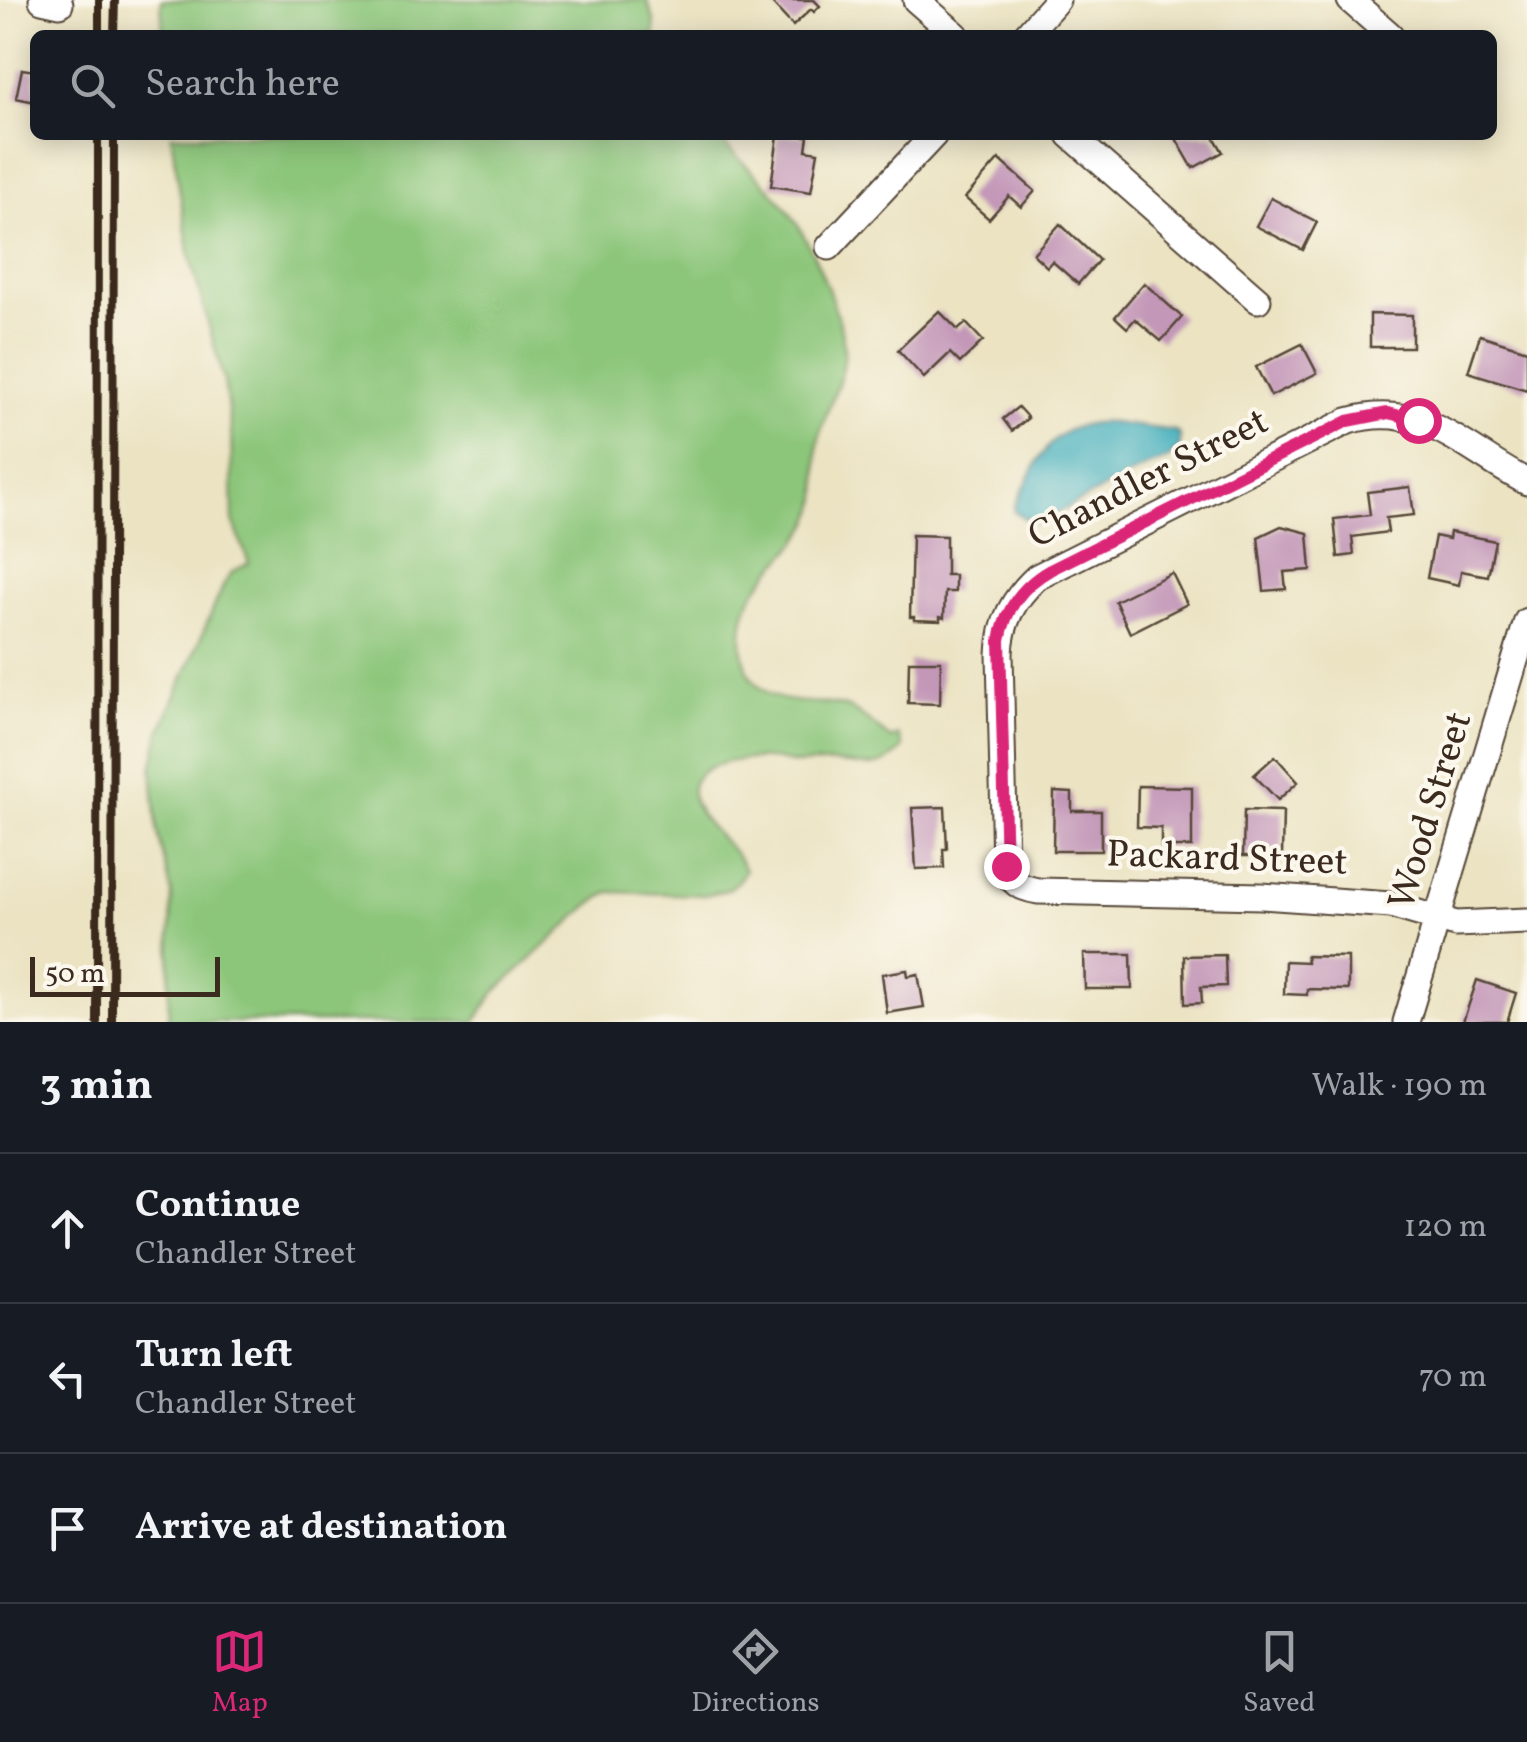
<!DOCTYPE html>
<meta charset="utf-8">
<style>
:root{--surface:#171b24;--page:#20242c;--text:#f1f3f6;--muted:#9ea1a6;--line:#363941;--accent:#db2777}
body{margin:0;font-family:Vollkorn,serif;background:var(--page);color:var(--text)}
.scale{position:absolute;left:30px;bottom:25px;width:190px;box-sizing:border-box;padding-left:10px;border:5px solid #3b2a1e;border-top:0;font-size:28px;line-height:35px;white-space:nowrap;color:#3b2a1e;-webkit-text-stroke:8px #fbf7ec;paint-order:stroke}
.stop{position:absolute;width:30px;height:30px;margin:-22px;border:8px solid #db2777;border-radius:50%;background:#fff}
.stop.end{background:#db2777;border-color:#fff;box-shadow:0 2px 10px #0008}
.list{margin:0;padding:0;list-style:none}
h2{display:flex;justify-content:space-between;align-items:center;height:130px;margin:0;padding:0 40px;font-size:42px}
h2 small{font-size:32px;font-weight:400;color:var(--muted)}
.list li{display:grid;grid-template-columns:65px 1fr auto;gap:30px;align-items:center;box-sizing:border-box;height:150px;padding:0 40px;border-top:2px solid var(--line)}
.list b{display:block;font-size:38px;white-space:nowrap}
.list p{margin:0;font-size:32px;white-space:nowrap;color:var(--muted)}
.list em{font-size:32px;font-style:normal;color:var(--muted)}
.icon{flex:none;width:55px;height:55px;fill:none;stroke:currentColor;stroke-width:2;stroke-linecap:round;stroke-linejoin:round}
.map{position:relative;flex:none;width:1527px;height:1022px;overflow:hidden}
.search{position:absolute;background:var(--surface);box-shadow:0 5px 25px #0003;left:30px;right:30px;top:30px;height:110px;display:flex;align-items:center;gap:25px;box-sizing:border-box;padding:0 35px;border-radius:15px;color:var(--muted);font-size:38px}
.sheet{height:580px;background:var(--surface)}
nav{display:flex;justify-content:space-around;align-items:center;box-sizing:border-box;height:140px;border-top:2px solid var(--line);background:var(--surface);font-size:28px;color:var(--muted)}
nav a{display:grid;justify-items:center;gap:5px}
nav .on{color:var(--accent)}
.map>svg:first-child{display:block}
.green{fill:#8cc67a;stroke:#64784c;stroke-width:2.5}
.water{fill:#3fadbc;stroke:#3d6c6d;stroke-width:2.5}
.building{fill:#c397b8}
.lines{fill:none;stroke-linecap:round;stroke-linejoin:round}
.minor-casing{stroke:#554637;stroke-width:29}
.minor{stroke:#fff;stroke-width:25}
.rail{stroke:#3b2a1e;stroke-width:8}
.route{stroke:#db2777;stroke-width:12}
.labels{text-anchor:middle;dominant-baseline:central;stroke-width:8;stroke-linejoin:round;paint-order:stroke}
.street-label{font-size:38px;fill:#3b2a1e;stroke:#fbf7ec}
</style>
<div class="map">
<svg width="1527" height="1022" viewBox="0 0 1527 1022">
<rect width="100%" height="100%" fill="#fbf7ec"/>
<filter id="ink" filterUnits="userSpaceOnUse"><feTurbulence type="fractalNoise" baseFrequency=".01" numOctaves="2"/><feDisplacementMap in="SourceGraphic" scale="20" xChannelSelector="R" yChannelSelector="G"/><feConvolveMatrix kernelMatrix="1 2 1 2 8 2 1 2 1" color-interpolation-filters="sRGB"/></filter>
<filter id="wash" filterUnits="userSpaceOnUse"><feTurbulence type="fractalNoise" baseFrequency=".0048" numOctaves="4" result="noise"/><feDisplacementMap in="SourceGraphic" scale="40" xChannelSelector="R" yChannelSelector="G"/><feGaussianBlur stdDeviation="2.25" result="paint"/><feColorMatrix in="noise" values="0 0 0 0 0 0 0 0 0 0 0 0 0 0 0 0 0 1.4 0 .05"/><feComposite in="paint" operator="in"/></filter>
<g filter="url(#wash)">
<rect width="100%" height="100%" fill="#ebe3c2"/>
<g class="green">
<polygon points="161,0 647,0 654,20 655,35 163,35"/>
<path d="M171,135H715C739,160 769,184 789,212C810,241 848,324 844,360C841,386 824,413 819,439C813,464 824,490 814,514C793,564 739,579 742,642C743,654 745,668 752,678C775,712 815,696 849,708C854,709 884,733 891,739L898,735L903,747C896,757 882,766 870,766C860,767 849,763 839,763C826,762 812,764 799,764C789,764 779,759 769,759C745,757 679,763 694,801C704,829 734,844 745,870L739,880L727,890L704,895L609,892L589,905L494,993L475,1022H168L172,894L157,829L152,768L160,732L224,584L232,572L249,563L233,521L231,429L224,381L190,258Z"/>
</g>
<path class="water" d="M1106,422L1175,431L1180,435V447L1167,460L1148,466L1044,520L1033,523L1014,512L1015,505C1039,460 1048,423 1106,422Z"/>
<g id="blocks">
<g class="building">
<polygon points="769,0 814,0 820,6 814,12 811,9 793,26"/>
<polygon points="22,69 35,71 35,102 16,98"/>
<polygon points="778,135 808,136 806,150 818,152 811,192 771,186"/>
<polygon points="1174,135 1213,135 1223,152 1193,168"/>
<polygon points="999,159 1035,191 1021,207 1009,196 989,219 965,198"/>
<polygon points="1271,198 1317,222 1303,250 1256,226"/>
<polygon points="1060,224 1099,260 1078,284 1052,261 1047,267 1033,254"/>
<polygon points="1144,283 1182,317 1161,341 1135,319 1127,328 1115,317"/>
<polygon points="939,311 958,330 966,323 983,341 960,363 950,353 924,378 898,350"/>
<polygon points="1370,314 1412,315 1412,347 1370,347"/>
<polygon points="1480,335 1527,350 1527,390 1468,372"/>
<polygon points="1302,344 1317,373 1271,396 1256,367"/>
<polygon points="1018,407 1028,418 1012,431 1003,419"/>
<polygon points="1410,487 1414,515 1386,518 1388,532 1352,537 1354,555 1338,557 1334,519 1370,515 1367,492"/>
<polygon points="1281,526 1308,533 1311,570 1284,572 1286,589 1264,591 1258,537"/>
<polygon points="1450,532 1495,541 1488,576 1461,571 1459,585 1427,578 1435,536 1449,539"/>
<polygon points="912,535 946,536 946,575 955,575 955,592 945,592 944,618 940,617 940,621 914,620 914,617 910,617"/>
<polygon points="1172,573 1187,604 1130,633 1115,601"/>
<polygon points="909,661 941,661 940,704 908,703"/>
<polygon points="1275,756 1298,782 1278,800 1254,775"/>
<polygon points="1138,786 1192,787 1192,847 1161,847 1161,828 1137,827"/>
<polygon points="1054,792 1072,793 1072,811 1101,811 1101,851 1053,851"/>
<polygon points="945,807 947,849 943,849 944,868 916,869 912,808"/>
<polygon points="1244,810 1283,811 1282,856 1243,856"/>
<polygon points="1084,954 1131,954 1132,989 1085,989"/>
<polygon points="1225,955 1226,986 1201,987 1202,1003 1185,1004 1184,956"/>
<polygon points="1306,956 1348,957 1348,990 1307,989 1307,995 1284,994 1285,961 1307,962"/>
<polygon points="907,970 908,976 918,974 924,1007 887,1013 882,974"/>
<polygon points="1477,980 1516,993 1507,1022 1463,1022"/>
</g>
</g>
</g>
<g filter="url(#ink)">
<use href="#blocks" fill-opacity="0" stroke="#554637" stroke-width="2.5"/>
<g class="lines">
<g class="minor-casing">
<g id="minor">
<polyline points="42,0 60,4"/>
<polyline points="916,0 956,35"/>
<polyline points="1350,0 1390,35"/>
<polyline points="1026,35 1057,0"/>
<polyline points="1070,135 1258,300"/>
<polyline points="829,247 934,135"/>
<path d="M1527,482C1465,450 1423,399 1348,421L1037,577C1013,599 1001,622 1000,654L1005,864C1009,883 1021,888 1038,891L1262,896L1391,905L1456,924L1527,921"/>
<polyline points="1406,1022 1527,621"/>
</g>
</g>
<use href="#minor" class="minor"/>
<g class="rail">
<polyline points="99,35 99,0"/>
<polyline points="114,35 115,0"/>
<polyline points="97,1022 98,135"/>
<polyline points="112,1022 114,135"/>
</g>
</g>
</g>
<g class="lines" filter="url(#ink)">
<path class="route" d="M1006,866L1000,640C1006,608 1022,586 1050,570L1348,421L1388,413L1418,420"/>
</g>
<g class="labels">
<g class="street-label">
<text transform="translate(1149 480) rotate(-27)">Chandler Street</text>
<text transform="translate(1432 811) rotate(-73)">Wood Street</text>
<text transform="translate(1227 860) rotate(2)">Packard Street</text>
</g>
</g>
</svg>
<div class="scale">50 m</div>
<div class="stop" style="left:1418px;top:420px"></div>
<div class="stop end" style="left:1006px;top:866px"></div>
<div class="search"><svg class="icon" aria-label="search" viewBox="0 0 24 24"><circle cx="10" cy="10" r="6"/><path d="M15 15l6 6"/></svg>Search here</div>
</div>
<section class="sheet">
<h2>3 min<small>Walk · 190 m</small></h2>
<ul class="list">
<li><svg class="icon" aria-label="ahead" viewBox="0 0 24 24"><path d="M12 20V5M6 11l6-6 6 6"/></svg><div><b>Continue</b><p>Chandler Street</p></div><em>120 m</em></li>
<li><svg class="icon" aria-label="left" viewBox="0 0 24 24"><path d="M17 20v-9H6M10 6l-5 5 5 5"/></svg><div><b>Turn left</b><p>Chandler Street</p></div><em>70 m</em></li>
<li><svg class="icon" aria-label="arrive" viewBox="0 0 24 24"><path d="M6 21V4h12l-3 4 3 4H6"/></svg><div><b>Arrive at destination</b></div></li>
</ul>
</section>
<nav>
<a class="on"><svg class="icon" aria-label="map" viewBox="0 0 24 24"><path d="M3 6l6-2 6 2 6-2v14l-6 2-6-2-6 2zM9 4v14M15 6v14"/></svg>Map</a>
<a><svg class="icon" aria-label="directions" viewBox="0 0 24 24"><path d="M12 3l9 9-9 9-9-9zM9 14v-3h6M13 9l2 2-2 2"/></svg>Directions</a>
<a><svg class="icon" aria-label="saved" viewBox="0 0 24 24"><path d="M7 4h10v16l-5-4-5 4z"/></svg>Saved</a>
</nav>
